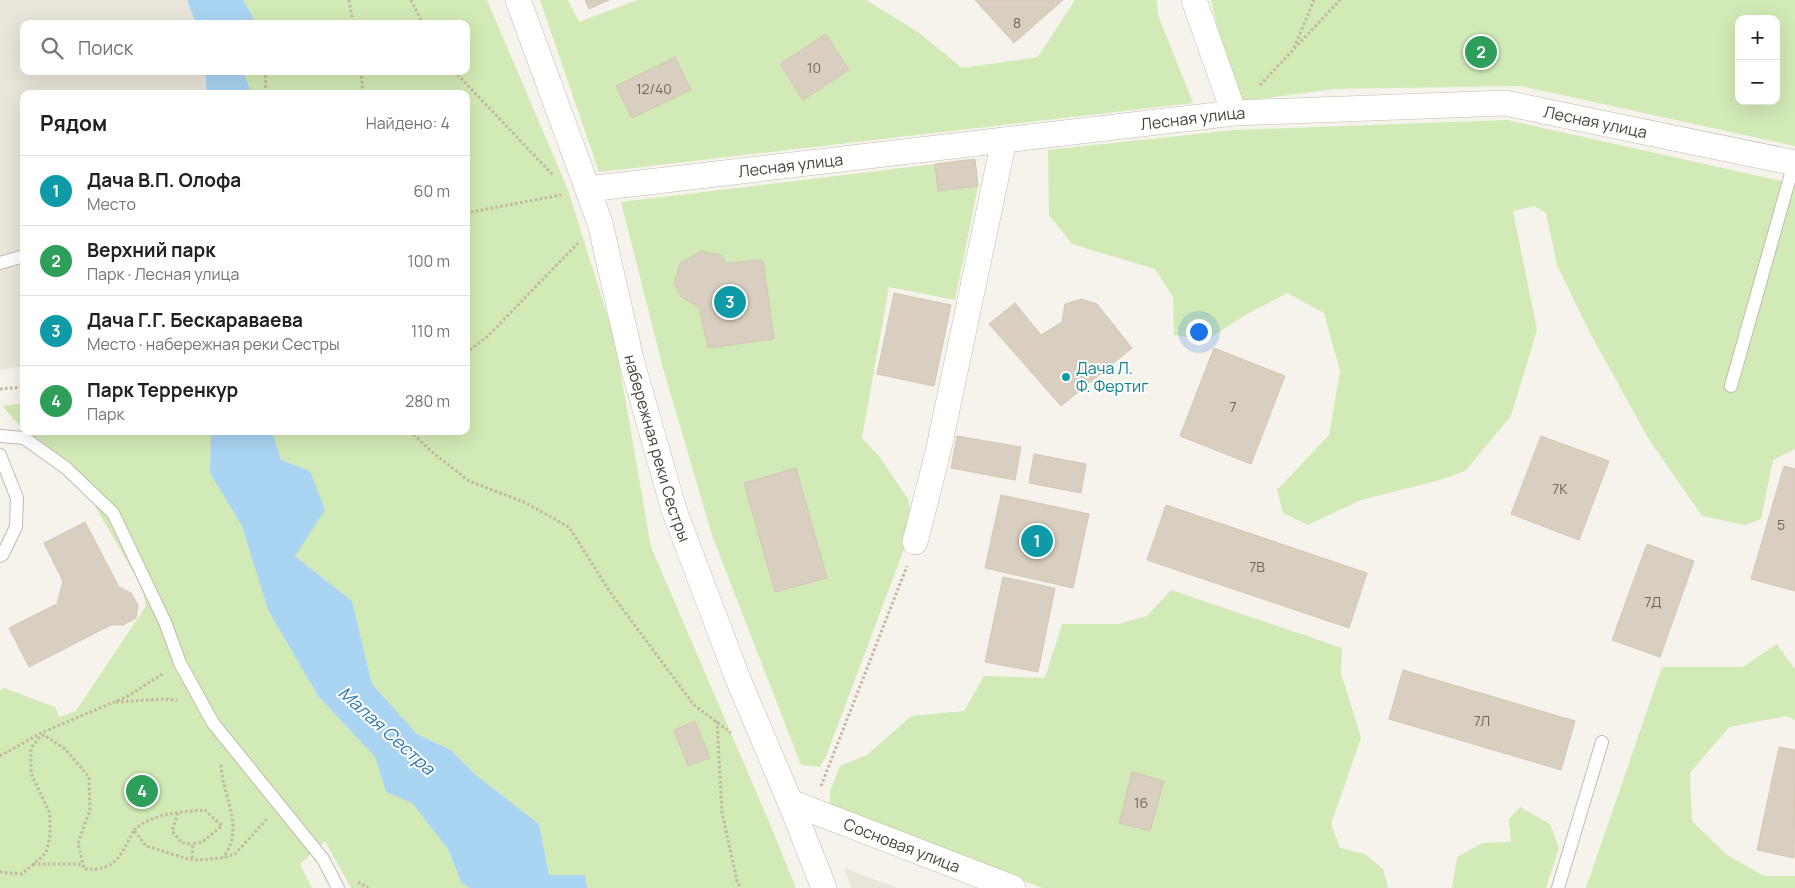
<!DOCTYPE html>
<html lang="ru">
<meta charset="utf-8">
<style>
:root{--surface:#fff;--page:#f2f2f2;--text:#202124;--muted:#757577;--line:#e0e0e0;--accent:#0b8043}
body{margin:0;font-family:Manrope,sans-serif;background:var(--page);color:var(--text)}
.controls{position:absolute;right:15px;top:15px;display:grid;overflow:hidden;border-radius:10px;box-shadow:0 5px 20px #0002}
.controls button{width:45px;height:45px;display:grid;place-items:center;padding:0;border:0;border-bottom:1px solid var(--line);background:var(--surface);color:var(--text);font:25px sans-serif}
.you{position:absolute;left:1198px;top:331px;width:18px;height:18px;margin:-12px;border:4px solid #fff;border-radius:50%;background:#1a73e8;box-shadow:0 0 0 8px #1a73e833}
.badge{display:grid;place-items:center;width:32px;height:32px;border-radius:50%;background:var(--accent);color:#fff;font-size:16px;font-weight:700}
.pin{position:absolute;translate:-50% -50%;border:2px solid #fff;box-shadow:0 1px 5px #0006}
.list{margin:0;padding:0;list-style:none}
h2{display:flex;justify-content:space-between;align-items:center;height:65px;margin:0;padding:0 20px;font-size:21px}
h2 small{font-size:16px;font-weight:400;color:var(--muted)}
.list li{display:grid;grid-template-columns:32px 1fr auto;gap:15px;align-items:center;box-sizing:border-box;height:70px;padding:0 20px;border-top:1px solid var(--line)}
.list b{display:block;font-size:19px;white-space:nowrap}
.list p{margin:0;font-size:16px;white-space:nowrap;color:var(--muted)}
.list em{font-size:16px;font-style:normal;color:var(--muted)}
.icon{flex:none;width:28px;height:28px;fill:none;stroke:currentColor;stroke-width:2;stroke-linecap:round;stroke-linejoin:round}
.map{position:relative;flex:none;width:1795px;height:888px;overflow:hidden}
.search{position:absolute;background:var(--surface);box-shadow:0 5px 20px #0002;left:20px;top:20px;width:450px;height:55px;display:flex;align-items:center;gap:12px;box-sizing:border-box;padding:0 18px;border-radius:10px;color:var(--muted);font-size:19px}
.panel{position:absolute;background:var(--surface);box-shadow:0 5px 20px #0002;left:20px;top:90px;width:450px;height:345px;border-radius:10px}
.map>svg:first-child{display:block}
.residential{fill:#eae5da}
.green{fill:#d2eab5;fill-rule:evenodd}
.water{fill:#a9d4f2}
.building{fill:#d8cfc1;stroke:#d3c7b4}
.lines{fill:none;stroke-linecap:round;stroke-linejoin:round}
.lane-casing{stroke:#c2bbae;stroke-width:14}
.street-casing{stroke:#c2bbae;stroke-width:26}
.path{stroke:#c4b79f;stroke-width:3;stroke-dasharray:2.5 2.5;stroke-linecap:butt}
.lane{stroke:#fff;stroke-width:12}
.street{stroke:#fff;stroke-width:25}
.culture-dot{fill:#0f9aa8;stroke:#fff;stroke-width:2}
.labels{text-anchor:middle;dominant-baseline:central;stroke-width:4;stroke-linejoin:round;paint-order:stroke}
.number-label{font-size:14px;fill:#6e675b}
.street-label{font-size:16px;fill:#4b4439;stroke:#fff}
.culture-label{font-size:16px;fill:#0d838f;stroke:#fff;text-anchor:start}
.water-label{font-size:18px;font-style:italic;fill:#2e7ab2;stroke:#fff}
</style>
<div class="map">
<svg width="1795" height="888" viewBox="0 0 1795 888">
<rect width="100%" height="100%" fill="#f6f3ec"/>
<g class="residential">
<polygon points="0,0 187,0 196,24 24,24 24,71 205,71 207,94 24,94 24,366 0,370"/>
<polygon points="844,868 898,888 851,888"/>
</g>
<g class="green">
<polygon points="243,0 487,0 568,190 615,340 651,547 770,824 796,888 587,888 585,875 549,875 539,824 476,775 451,750 417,734 372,684 352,601 295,556 310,471 281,460 272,431 466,431 466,94 252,94 243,71 466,71 466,24 250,24 254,17"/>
<polygon points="540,0 568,0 579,22 637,0 866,0 918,32 962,68 1038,57 1075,0 1157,0 1158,15 1193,103 599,172"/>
<path d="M1211,0H1795V146L1521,86L1334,89L1235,102ZM1739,19H1776V101H1739Z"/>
<polygon points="1507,120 1795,184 1795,449 1773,460 1761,519 1745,525 1702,516 1648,438 1589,331 1557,265 1546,213 1534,206 1513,211 1537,330 1511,416 1465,471 1440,480 1361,500 1308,525 1283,513 1277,490 1329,435 1340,371 1324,313 1287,293 1247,314 1207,340 1174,335 1173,297 1155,269 1072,244 1049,215 1048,150 1234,130"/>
<polygon points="935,164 938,191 978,186 955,300 889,287 862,438 879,456 908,499 913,525 827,754 820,767 801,765 712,535 663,368 621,202"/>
<polygon points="24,403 24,430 2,406"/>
<polygon points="25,431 211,431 210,473 242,525 268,610 318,696 375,757 386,791 412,803 448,849 461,882 469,888 351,888 325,841 300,864 312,888 0,888 0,690 4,688 55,707 59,717 76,711 146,606 142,587 85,489"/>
<polygon points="1171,590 1342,648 1341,673 1361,738 1331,824 1340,848 1365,854 1383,869 1388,888 1042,888 830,808 830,791 840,766 867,755 911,716 964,711 984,676 1045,678 1062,624 1118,624 1147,616"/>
<polygon points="1777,644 1795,669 1795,720 1787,716 1729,727 1690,773 1692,821 1727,855 1764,876 1795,876 1795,888 1586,888 1662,667 1743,667"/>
<polygon points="1520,807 1550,824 1559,848 1546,888 1452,888 1457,857 1482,843 1511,842 1509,819"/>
</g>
<g class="water">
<polygon points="187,0 243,0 254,18 250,24 196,24"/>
<polygon points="205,71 243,71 252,94 207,94"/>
<polygon points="211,431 272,431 281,460 310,471 325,510 295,556 352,601 372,684 417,734 451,750 476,775 539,824 549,875 585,875 587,888 469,888 461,882 448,849 412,803 386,792 375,757 318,696 268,610 242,526 210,473"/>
</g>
<g class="building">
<polygon points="585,0 609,0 589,9"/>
<polygon points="975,0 1063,0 1014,43"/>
<polygon points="826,34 849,70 803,100 780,64"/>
<polygon points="675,57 691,90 632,118 616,86"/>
<polygon points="975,159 978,186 938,191 935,164"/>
<polygon points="701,251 721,255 726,263 763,260 774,339 708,348 699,307 681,297 674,283 680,263"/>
<polygon points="894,293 951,305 934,386 877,374"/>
<polygon points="1082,299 1097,304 1132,348 1061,406 989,324 1015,303 1041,335 1062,322 1065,304"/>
<polygon points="1214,348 1285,376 1251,464 1180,436"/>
<polygon points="957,436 1021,447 1015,480 951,468"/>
<polygon points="1541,436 1609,461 1579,540 1511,514"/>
<polygon points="1034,454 1086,464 1081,493 1029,483"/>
<polygon points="1784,466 1795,469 1795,591 1751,579"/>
<polygon points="796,468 827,578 775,592 744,483"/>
<polygon points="1001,495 1089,514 1073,588 985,568"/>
<polygon points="1166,505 1367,573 1349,628 1147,560"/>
<polygon points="85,522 119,587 131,593 138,605 136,618 123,625 111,625 29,667 9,628 57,604 63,581 44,543"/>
<polygon points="1647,544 1694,561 1660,657 1612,640"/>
<polygon points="1003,577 1055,588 1038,672 985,662"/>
<polygon points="1403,670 1575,721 1561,770 1389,719"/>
<polygon points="695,721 710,758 688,766 674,730"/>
<polygon points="1779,747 1795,750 1794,858 1757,850"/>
<polygon points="1132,772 1164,781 1150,831 1119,823"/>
</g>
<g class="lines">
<g class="lane-casing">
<g id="lane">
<polyline points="0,263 24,256"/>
<polyline points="1731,386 1794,163"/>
<polyline points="0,436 24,438 66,468 113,513 165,622 180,663 213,723 323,859 338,888"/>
<polyline points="0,455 17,498 16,527 3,554 0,556"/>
<polyline points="1558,888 1602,742"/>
</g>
</g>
<g class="street-casing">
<g id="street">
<path id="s1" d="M518,0L600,223L632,363L674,510L738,679L790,802L824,888"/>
<polyline points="1194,0 1234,113"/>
<path id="s2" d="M588,189L1234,113L1505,103L1795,163"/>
<polyline points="915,542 938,452 1004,140"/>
<path id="s3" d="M790,802L1013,888"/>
</g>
</g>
<g class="path">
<polyline points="349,0 353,24"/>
<polyline points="411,0 423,24"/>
<polyline points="1294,48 1314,0"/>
<polyline points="263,71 266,78 265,94"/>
<polyline points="361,71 363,94"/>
<polyline points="454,71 553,175"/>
<polyline points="1260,85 1340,0"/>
<polyline points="466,213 561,195"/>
<polyline points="466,353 487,337 578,243"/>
<polyline points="0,389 24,387"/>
<polyline points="410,431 431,451 469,481 524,502 569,527 610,592 694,705 731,733"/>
<polyline points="116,702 165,699 177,700"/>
<polyline points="717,721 722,812 737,881 741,888"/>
<polyline points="0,756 41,733 128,696 164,673"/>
<path d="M221,765C222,795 246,830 223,857"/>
<polyline points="821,786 907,566"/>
<polyline points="178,813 172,831 182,843 193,844"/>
<path d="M134,830C153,813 181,812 205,810L222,826L202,842L193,844L192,859"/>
<polyline points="33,864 82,864"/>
<path d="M0,872L22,874L46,853L50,836V814L31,773V748L39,738L44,735L65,749L89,777L90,810L78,843L84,869C117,871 120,856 134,830L146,846L188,859L197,860L223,858L235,854L267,819"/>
<polyline points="358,882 368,888"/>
</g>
<use href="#lane" class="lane"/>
<use href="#street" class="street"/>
</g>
<circle class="culture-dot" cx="1066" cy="377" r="5"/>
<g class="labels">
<g class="number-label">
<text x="1017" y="22">8</text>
<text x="814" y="67">10</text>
<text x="654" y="88">12/40</text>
<text x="1233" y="406">7</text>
<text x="1560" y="488">7К</text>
<text x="1781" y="524">5</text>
<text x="1257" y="566">7В</text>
<text x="1653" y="601">7Д</text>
<text x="1482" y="720">7Л</text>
<text x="1141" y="802">16</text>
</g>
<g class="street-label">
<text stroke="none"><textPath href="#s2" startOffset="609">Лесная улица</textPath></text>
<text stroke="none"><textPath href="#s2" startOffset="1014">Лесная улица</textPath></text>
<text stroke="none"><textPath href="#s2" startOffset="204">Лесная улица</textPath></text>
<text stroke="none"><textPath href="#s1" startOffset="470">набережная реки Сестры</textPath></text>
<text stroke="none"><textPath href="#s3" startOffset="120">Сосновая улица</textPath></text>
</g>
<g class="culture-label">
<text x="1076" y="368">Дача Л.<tspan x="1076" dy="18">Ф. Фертиг</tspan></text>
</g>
<g class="water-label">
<text transform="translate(387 730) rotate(42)">Малая Сестра</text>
</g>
</g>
</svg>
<div class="controls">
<button>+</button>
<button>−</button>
</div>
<div class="you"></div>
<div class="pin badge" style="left:1037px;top:541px;background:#0f9aa8">1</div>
<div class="pin badge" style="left:1481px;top:52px;background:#2e9e5b">2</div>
<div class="pin badge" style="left:730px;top:302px;background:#0f9aa8">3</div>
<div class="pin badge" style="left:142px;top:791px;background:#2e9e5b">4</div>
<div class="search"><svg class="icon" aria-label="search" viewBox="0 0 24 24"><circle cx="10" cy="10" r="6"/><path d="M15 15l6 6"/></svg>Поиск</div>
<section class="panel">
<h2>Рядом<small>Найдено: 4</small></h2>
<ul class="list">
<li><span class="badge" style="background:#0f9aa8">1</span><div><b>Дача В.П. Олофа</b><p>Место</p></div><em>60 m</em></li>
<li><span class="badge" style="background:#2e9e5b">2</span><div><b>Верхний парк</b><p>Парк · Лесная улица</p></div><em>100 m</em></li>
<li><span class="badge" style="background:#0f9aa8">3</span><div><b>Дача Г.Г. Бескараваева</b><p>Место · набережная реки Сестры</p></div><em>110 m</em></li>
<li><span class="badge" style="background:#2e9e5b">4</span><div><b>Парк Терренкур</b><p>Парк</p></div><em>280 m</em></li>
</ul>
</section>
</div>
